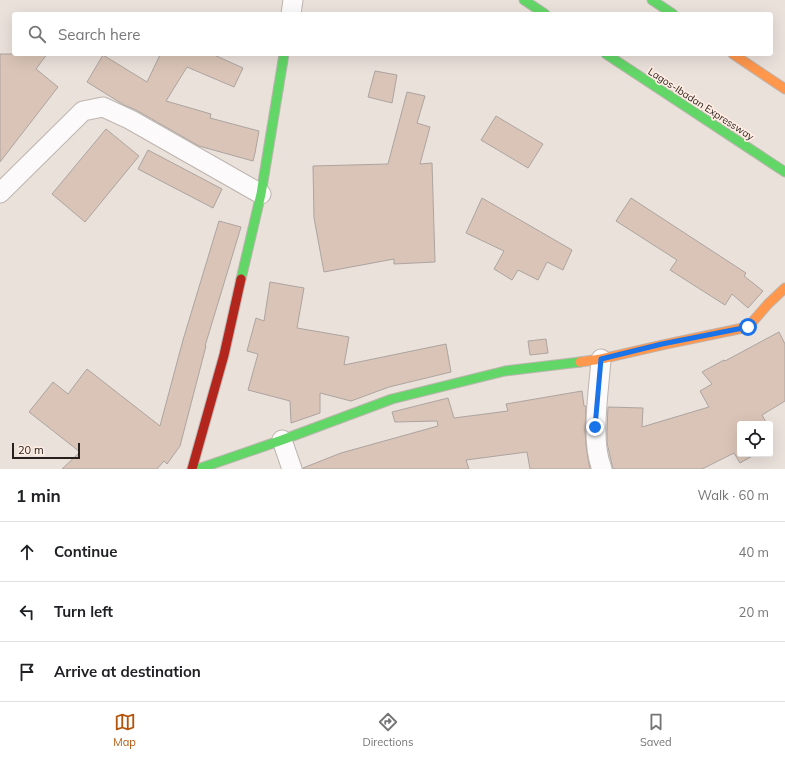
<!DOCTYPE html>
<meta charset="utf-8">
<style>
:root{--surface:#fff;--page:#f2f2f2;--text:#202124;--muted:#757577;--line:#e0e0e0;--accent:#b45309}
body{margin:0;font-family:Mulish,sans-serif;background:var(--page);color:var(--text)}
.controls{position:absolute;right:12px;bottom:12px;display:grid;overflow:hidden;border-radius:4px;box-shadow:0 4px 16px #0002}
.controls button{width:36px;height:36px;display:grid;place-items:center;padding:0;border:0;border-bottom:1px solid var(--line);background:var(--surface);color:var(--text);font:20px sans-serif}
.scale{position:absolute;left:12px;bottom:10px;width:68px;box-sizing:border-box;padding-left:4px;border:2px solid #27201d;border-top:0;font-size:11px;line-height:14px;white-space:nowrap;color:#27201d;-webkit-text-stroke:3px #ffece2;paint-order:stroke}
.stop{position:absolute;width:12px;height:12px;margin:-9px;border:3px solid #1a73e8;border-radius:50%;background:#fff}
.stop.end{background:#1a73e8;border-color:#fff;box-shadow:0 1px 4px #0008}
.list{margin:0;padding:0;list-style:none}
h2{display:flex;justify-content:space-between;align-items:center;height:52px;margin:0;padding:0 16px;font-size:17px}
h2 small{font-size:13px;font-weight:400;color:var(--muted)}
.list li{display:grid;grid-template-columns:26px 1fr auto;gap:12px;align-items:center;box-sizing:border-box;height:60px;padding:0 16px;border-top:1px solid var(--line)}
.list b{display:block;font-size:15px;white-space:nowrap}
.list em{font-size:13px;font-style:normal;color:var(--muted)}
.icon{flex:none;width:22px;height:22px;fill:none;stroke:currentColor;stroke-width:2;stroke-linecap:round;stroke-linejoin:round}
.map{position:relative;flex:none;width:785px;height:469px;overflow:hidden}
.search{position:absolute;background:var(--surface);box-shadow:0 4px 16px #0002;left:12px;right:12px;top:12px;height:44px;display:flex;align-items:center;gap:10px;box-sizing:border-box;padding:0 14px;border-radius:4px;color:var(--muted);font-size:15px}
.sheet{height:232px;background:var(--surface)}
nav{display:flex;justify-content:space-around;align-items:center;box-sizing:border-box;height:56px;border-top:1px solid var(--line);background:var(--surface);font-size:11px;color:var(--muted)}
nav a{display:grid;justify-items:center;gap:2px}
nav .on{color:var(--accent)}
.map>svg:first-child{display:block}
.building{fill:#dac4b7;stroke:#aca4a0}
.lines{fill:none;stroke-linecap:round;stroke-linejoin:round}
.street-casing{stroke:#bdb5b0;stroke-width:21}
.fast-casing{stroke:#bdb5b0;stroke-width:11}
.slow-casing{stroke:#bdb5b0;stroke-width:11}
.jam-casing{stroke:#bdb5b0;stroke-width:11}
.street{stroke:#fcfafa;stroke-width:19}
.fast{stroke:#63d668;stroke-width:9}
.slow{stroke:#ff974d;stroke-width:9}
.jam{stroke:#b3261e;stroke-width:9}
.route{stroke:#1a73e8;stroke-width:5}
.labels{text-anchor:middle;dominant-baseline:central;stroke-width:3.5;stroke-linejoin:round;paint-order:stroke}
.street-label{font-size:10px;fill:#27201d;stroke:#ffece2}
</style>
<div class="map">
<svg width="785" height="469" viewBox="0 0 785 469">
<rect width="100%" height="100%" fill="#ebe1db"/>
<g class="building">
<polygon points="0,54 47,54 36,69 58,87 0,162"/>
<polygon points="157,54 212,54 243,68 234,87 187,67 166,101 211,114 210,118 259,131 255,153 253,161 199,146 136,110 124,105 87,82 103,55 147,82 160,55"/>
<polygon points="375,71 397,75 392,103 368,97"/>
<polygon points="407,92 425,96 417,123 430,127 420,164 432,163 435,262 394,264 394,259 324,272 314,218 313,166 388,164"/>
<polygon points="496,116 543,144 528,168 481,140"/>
<polygon points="106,129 139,156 85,222 52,194"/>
<polygon points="148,150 222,189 213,208 138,169"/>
<polygon points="482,198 572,250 563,270 547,262 538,280 518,270 512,280 494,269 504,251 466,233"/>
<polygon points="631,198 746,273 744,276 763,291 748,308 732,294 725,305 670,270 677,260 616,221"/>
<polygon points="219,221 241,227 205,346 206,346 180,446 167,464 164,461 157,469 62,469 80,452 29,412 53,382 68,394 87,369 160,426 183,340"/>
<polygon points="270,282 304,288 297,328 349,337 344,365 446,344 451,372 389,387 351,401 320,393 320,413 291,423 290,401 248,390 258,354 247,351 256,318 264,321"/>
<polygon points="779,332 785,344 785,401 762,415 767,424 740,424 740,454 756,454 740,463 734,453 702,469 613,469 607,443 607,430 608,407 643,408 642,427 709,407 700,391 712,384 702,372 724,360 725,361"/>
<polygon points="546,339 548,353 530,355 528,341"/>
<polygon points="582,391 584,406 586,406 585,430 586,445 588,459 590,469 530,469 527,452 466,460 469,469 303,469 303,468 341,453 438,426 437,421 395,422 392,412 448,398 454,418 508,411 506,404"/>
</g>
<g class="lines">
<g class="street-casing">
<g id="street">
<polyline points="291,14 293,0"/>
<polyline points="0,193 83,111 103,107 131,120 261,194"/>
<path d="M601,359C599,391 590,440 602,469"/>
<polyline points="282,440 292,469"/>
</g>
</g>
<g class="fast-casing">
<g id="fast">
<polyline points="524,0 545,14"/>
<polyline points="652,0 673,14"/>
<polyline points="606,54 785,172"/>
<polyline points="241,279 261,194 284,54"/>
<polyline points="198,469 282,440 392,399 505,371 580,362"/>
</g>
</g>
<g class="slow-casing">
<g id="slow">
<polyline points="733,54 785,89"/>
<polyline points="580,362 601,359 662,345 748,327 768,304 785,288"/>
</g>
</g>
<g class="jam-casing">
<polyline id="jam" points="192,469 224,355 241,279"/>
</g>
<use href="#street" class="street"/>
<use href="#fast" class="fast"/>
<use href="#slow" class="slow"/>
<use href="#jam" class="jam"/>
</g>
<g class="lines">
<polyline class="route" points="595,427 601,359 662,344 748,327"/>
</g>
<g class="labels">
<g class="street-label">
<text transform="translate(701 104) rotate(33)">Lagos-Ibadan Expressway</text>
</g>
</g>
</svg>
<div class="controls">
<button><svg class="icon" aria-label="locate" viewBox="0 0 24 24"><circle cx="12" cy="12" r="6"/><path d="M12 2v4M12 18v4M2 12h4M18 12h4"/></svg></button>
</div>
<div class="scale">20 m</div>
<div class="stop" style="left:748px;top:327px"></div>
<div class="stop end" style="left:595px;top:427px"></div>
<div class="search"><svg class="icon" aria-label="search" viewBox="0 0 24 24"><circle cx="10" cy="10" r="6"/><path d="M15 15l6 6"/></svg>Search here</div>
</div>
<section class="sheet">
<h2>1 min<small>Walk · 60 m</small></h2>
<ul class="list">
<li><svg class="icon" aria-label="ahead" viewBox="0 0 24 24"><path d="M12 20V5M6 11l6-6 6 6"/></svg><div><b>Continue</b></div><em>40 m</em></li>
<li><svg class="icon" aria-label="left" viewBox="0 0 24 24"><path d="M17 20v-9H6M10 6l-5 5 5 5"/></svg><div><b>Turn left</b></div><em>20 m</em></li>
<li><svg class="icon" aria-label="arrive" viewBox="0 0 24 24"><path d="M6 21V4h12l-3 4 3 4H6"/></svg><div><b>Arrive at destination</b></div></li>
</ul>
</section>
<nav>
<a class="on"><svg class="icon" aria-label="map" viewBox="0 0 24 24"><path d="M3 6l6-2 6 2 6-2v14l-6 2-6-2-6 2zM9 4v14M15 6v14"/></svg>Map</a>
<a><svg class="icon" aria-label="directions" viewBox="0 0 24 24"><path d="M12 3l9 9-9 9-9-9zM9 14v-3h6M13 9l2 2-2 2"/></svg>Directions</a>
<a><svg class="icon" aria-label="saved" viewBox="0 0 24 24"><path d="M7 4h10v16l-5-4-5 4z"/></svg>Saved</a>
</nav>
